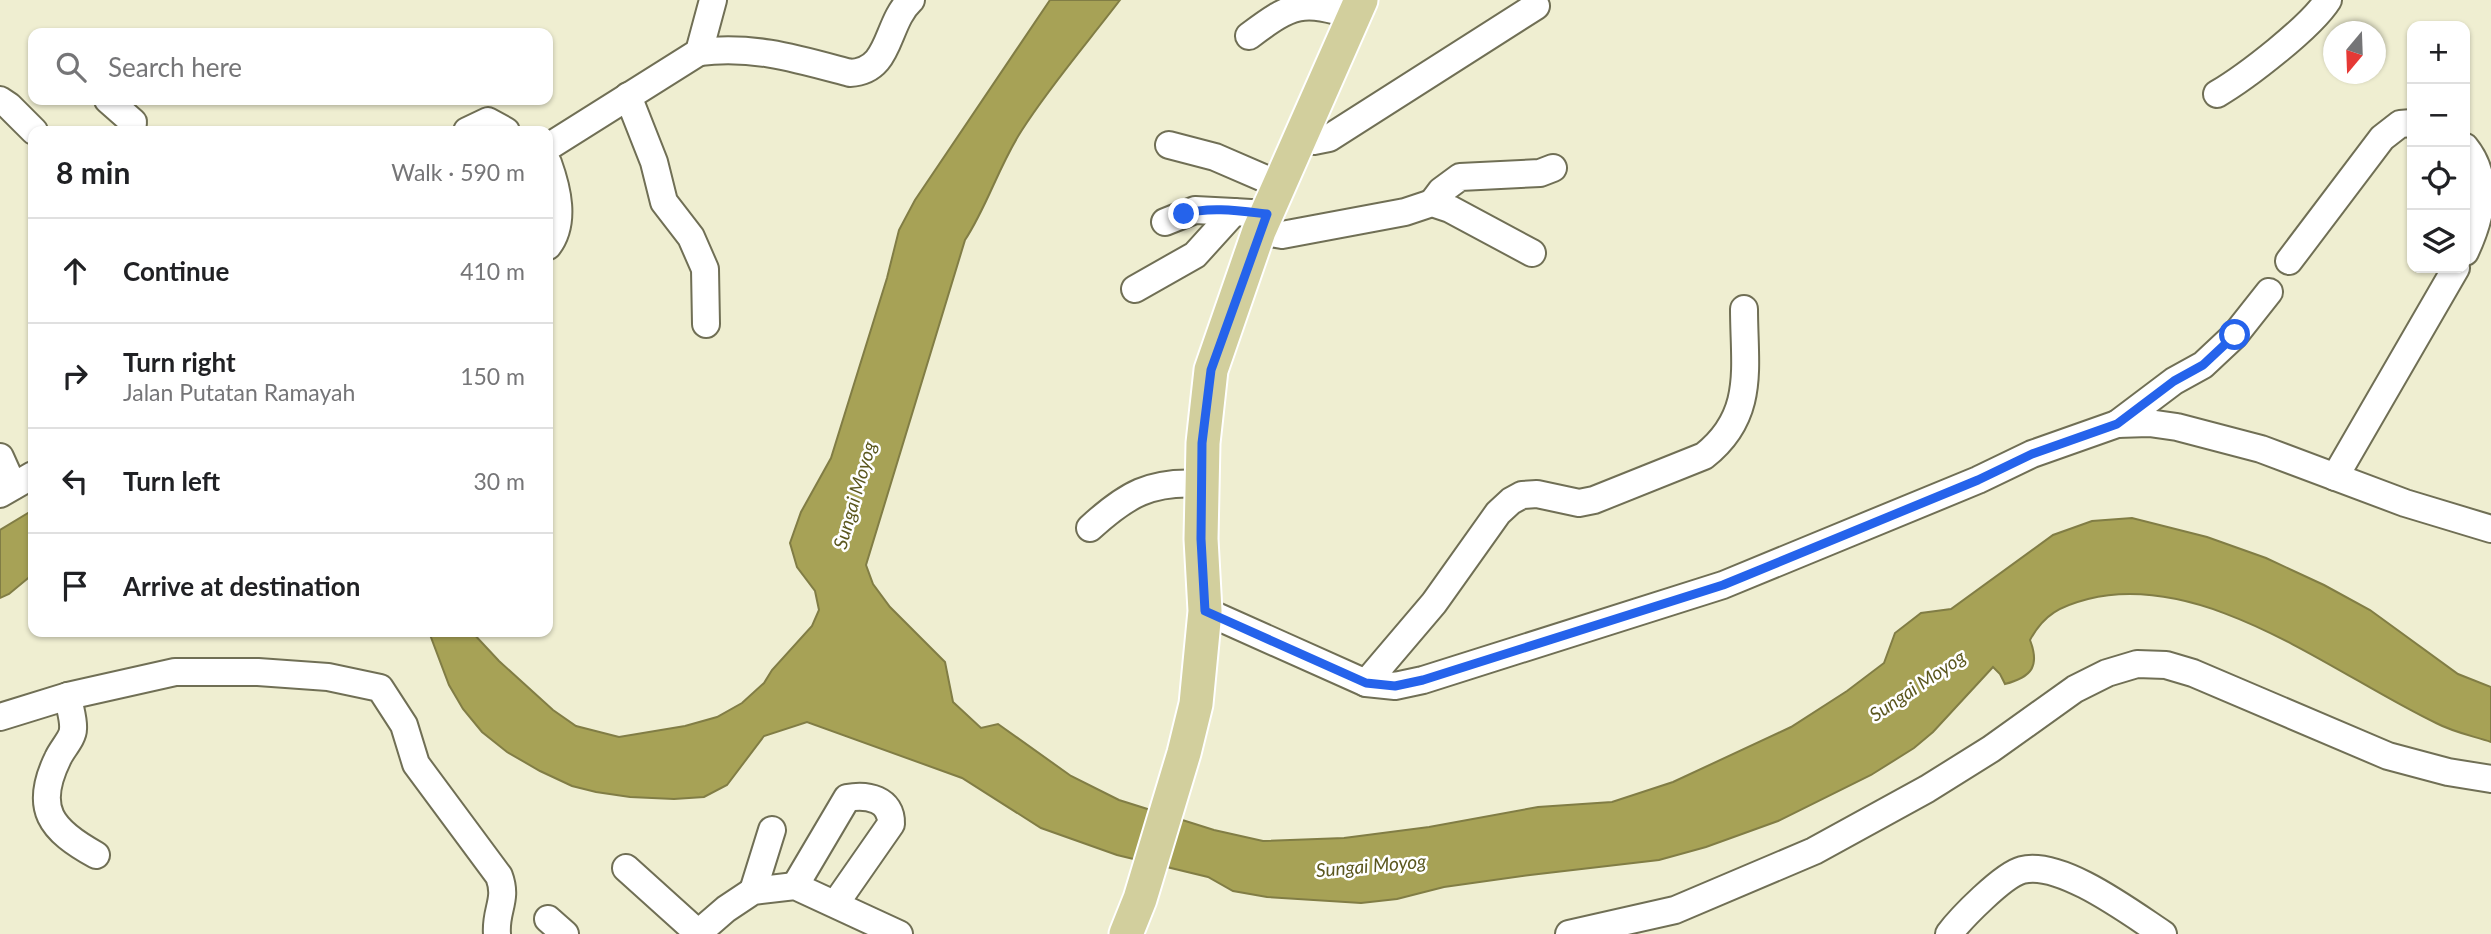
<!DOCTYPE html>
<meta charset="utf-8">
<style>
:root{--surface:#fff;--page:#f6f6f6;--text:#202124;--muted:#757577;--line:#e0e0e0}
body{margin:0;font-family:Lato,sans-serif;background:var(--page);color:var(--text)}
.controls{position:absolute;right:21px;top:21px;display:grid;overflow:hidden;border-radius:14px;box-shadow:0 2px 5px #0004}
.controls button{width:63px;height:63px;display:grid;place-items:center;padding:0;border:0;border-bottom:2px solid var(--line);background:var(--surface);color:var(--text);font:35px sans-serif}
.compass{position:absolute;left:2323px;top:21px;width:63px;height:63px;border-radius:50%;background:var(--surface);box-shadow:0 2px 5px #0004;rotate:199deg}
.stop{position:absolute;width:21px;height:21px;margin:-16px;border:5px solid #2563eb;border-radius:50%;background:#fff}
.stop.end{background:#2563eb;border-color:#fff;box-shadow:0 2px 7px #0008}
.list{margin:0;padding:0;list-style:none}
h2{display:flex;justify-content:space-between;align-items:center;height:91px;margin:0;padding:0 28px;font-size:30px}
h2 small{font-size:23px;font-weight:400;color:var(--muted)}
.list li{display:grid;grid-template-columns:46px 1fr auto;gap:21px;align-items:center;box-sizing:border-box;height:105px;padding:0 28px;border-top:2px solid var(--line)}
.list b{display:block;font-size:26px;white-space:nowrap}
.list p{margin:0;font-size:23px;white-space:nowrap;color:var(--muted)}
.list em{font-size:23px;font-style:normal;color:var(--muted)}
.icon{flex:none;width:38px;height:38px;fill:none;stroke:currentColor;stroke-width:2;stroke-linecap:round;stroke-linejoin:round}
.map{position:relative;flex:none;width:2491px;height:934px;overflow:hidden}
.search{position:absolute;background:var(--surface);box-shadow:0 2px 5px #0004;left:28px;top:28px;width:525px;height:77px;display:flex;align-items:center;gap:18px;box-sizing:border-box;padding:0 24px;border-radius:14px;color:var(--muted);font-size:26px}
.panel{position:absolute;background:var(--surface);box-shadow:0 2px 5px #0004;left:28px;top:126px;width:525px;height:511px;border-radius:14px}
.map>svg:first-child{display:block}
.water{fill:#a7a256;stroke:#817d45;stroke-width:2}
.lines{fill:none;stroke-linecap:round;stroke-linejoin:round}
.minor-casing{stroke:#706f55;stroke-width:30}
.major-casing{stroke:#fff;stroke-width:37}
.minor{stroke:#fff;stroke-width:26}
.major{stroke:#d2cf9d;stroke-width:33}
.route{stroke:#2563eb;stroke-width:9}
.labels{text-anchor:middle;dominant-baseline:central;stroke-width:5;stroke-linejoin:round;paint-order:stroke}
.water-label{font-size:19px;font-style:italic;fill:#5b571e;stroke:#fff}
</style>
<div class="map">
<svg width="2491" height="934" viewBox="0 0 2491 934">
<rect width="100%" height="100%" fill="#efeed1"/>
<g class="water">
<path d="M1050,0H1120C1088,42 1050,86 1022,130C999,165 988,205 965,240L866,565L873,584L890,607L945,662L953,702L981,728L998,724L1071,776L1119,800L1214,830L1263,841L1344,838L1429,827L1538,807L1612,802L1673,782L1791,727L1847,691L1884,663L1895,633L1921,613L1951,609L2053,535L2092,521L2132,518L2207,537L2266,558L2324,585L2370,610L2458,674L2491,687V742C2473,736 2453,732 2436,723C2335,675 2206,570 2088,599C2061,606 2044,614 2030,640C2040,666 2032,677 2005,684L2000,674L1993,667L1933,732L1914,748L1871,775L1778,821L1706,847L1659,860L1530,875L1444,887L1397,899L1361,903L1267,897L1233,891L1208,877L1117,855L1041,828L962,778L807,722L764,736L727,785L704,797L674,799L630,797L596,792L572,786L540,771L507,752L482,732L463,709L449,685L429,632H472L499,661L553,710L576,726L619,737L685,726L717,717L742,703L764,683L772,670L812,626L819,610L815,591L797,567L790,543L801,512L831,458L887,278L899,230L915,200Z"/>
<polygon points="33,510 33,574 9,594 0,598 0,530"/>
</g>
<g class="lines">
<g class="minor-casing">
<g id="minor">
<path d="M1249,36C1293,3 1302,0 1354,16"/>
<path d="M699,52C754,45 798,59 850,73C892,71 885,24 911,0"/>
<path d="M2217,94C2246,77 2311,27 2328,0"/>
<polyline points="628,96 654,162 664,202 691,237 705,269 706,324"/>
<polyline points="0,100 9,106 34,131"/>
<polyline points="108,100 133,122 132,131"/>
<polyline points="467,131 488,121 506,131"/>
<polyline points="1300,139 1314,141 1329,138 1536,6"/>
<polyline points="1169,145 1215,157 1280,185"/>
<polyline points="548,147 699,52 713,0"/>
<path d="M2465,147C2491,179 2481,218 2465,252"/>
<path d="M548,163C557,188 566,222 548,246"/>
<polyline points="1432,203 1441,191 1460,177 1540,173 1553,168"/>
<polyline points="1165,222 1195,210 1234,212"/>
<polyline points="1259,231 1282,235 1405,212 1432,203 1450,209 1532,253"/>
<polyline points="2289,261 2382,138 2400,124 2412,123"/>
<polyline points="1135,289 1195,255 1234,212 1267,214"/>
<polyline points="2117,424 2174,381 2203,365 2235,335 2269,292"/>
<polyline points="0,457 13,486"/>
<polyline points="2335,477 2456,268"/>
<polyline points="0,494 33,475"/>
<path d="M1090,528C1126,495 1151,480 1202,484"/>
<polyline points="1205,611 1366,683 1395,686 1423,680 1723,585 1978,480 2032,454 2117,424 2149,423 2177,427 2261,449 2405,503 2491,529"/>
<path d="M1366,683L1434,603L1498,513L1511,501L1522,495L1537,494L1579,503L1594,500L1704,456C1756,415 1744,367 1744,309"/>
<path d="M68,696C69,706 74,719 73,729C73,738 62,749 58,758C33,809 51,830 96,855"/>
<path d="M0,717L68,696L175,672H258L328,677L380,688L404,725L416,764L499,876C508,900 495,910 497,934"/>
<polyline points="626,868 698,933"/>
<path d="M795,886L847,798C867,794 892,799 891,824L836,903"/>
<polyline points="753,891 772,830"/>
<polyline points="548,919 565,934"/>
<polyline points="697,934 726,909 753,891 795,886 899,934"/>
<polyline points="1569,934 1675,910 1814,851 1927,789 1991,749 2075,689 2107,673 2137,664 2166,665 2193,673 2388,756 2448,772 2491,779"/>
<path d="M1949,934C1961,918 2003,875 2022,870C2061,860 2131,913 2163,934"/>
</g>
</g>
<g class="major-casing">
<polyline id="major" points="1126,934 1140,899 1184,753 1196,704 1205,611 1201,539 1203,443 1211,370 1259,231 1361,0"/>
</g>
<use href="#minor" class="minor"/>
<use href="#major" class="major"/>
</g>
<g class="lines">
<path class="route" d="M1184,214C1209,206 1241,211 1267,214L1211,370L1202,443L1201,539L1205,611L1366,683L1395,686L1423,680L1723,585L1978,480L2032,454L2117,424L2174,381L2203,365L2235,335"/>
</g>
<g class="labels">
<g class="water-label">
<text transform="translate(854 495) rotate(-74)">Sungai Moyog</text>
<text transform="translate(1917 685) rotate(-34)">Sungai Moyog</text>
<text transform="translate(1371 865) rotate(-5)">Sungai Moyog</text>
</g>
</g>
</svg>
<div class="controls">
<button>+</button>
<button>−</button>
<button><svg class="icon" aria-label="locate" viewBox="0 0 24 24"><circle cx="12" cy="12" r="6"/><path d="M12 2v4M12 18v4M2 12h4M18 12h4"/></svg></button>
<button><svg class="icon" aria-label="layers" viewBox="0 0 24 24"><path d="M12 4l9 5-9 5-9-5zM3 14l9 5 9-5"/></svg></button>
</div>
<svg class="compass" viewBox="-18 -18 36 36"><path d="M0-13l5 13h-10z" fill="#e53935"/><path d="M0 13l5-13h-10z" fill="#757577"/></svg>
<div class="stop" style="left:2235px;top:335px"></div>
<div class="stop end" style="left:1184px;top:214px"></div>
<div class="search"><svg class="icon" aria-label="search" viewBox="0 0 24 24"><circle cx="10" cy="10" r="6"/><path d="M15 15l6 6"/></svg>Search here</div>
<section class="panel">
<h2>8 min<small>Walk · 590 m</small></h2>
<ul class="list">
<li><svg class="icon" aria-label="ahead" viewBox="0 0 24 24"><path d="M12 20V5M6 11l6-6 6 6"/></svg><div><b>Continue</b></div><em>410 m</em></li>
<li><svg class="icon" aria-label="right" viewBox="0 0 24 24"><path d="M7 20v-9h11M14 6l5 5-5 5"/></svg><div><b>Turn right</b><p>Jalan Putatan Ramayah</p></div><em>150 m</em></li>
<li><svg class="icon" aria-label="left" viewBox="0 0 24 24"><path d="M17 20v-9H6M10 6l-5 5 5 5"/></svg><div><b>Turn left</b></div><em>30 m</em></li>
<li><svg class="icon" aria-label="arrive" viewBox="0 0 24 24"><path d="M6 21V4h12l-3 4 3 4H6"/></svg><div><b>Arrive at destination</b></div></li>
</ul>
</section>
</div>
